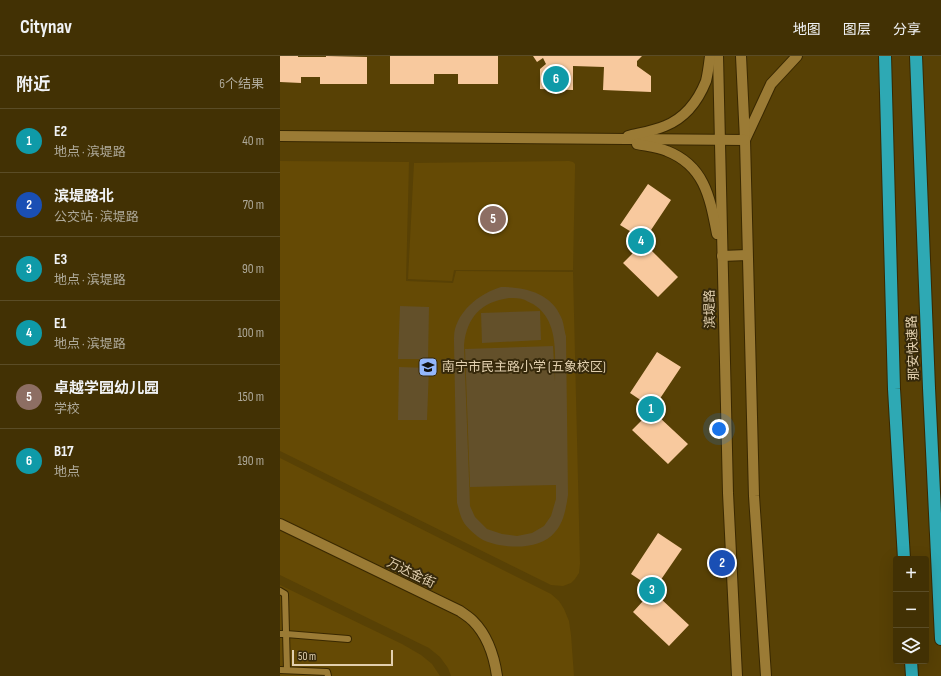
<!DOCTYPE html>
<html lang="zh">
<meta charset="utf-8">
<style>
:root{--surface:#423104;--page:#49390e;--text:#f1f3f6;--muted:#aea99a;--line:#5a4c26;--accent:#d6ab8b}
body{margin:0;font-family:"Sofia Sans Condensed","Noto Sans SC",sans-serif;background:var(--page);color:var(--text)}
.controls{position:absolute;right:12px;bottom:12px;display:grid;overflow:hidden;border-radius:4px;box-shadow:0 4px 16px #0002}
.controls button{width:36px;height:36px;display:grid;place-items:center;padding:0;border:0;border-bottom:1px solid var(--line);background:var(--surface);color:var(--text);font:20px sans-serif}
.scale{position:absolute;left:12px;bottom:10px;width:101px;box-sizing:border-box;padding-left:4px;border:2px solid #e2d0af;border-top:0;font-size:11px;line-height:14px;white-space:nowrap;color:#e2d0af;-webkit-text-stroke:3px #36290b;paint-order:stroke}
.you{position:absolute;left:439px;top:373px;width:14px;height:14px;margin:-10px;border:3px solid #fff;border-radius:50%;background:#1a73e8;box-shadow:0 0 0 6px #1a73e833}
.badge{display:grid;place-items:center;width:26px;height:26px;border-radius:50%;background:var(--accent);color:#fff;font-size:13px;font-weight:700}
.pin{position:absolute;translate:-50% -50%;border:2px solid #fff;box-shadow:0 1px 4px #0006}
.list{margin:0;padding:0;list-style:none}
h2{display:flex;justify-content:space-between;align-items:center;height:52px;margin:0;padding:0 16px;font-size:17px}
h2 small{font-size:13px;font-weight:400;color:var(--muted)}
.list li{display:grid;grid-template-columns:26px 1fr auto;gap:12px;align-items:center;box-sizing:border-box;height:64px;padding:0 16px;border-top:1px solid var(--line)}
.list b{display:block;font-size:15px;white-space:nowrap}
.list p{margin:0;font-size:13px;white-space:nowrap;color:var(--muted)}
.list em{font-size:13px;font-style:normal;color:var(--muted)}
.icon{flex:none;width:22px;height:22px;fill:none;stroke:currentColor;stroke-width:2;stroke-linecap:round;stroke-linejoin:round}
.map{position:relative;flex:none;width:661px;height:620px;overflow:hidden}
header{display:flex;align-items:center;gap:24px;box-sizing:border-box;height:56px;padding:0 20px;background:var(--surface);border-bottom:1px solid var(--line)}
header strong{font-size:19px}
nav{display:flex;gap:22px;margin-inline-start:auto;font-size:14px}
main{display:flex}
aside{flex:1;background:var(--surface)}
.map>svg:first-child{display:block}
.built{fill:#654a05}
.green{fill:#63502a;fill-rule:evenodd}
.building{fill:#f8c99e}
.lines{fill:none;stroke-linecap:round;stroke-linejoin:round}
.lane-casing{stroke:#392801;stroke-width:8}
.street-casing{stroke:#392801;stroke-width:12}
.secondary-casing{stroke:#392801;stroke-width:12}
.highway-casing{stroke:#392801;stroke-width:14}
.lane{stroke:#9b7b35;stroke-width:6}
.street{stroke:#9b7b35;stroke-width:10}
.secondary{stroke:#9b7b35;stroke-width:10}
.highway{stroke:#2ea9b4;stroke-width:12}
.labels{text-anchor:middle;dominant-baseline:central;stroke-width:4;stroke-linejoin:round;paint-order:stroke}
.street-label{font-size:13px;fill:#e2d0af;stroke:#36290b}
.poi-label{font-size:13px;fill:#e2d0af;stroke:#36290b;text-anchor:start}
</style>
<header>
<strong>Citynav</strong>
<nav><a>地图</a><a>图层</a><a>分享</a></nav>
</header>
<main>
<aside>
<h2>附近<small>6个结果</small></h2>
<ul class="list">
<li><span class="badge" style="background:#0f9aa8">1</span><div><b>E2</b><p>地点 · 滨堤路</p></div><em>40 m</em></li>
<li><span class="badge" style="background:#1a4fb4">2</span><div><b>滨堤路北</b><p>公交站 · 滨堤路</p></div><em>70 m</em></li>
<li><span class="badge" style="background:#0f9aa8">3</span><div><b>E3</b><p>地点 · 滨堤路</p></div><em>90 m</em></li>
<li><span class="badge" style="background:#0f9aa8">4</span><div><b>E1</b><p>地点 · 滨堤路</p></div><em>100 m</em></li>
<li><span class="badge" style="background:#8d6e63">5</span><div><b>卓越学园幼儿园</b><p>学校</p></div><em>150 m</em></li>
<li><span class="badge" style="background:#0f9aa8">6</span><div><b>B17</b><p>地点</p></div><em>190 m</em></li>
</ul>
</aside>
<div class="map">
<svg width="661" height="620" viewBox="0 0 661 620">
<rect width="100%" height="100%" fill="#584105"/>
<g class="built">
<polygon points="0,105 129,106 126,225 173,227 176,215 293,216 300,508 299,517 295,523 291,527 283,530 271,529 0,395"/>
<polygon points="289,105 293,106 295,108 295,113 293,214 174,214 172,225 128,223 134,107"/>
<polygon points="0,402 271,538 279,545 284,553 289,565 291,579 294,620 171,620 168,612 160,601 149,592 0,519"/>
<polygon points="0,529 122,588 141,599 152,608 160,620 0,620"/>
</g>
<g class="green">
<path d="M221,231C245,231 271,237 281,261C284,267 284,274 286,280L288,439C286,452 284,466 275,476C260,495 223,493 203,484C196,480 186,471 183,465C180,460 179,453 177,447L174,286C174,281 174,277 175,273C181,252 201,237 221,231ZM229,242C234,242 240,242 245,244C247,245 250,247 253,248C279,264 275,298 275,325L273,290L185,293L190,431L276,429V443L271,460L264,470L252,477L237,480L222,478L207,473L195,461L190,450L184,289C187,261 201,246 229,242Z"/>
<polygon points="120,250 149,251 148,303 118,303"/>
<polygon points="260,255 261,284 202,287 201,257"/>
<polygon points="119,311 149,312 147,364 118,364"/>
</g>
<g class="building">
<polygon points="0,0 18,0 18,1 46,1 46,0 87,1 87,28 40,28 40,21 21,21 21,27 0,26"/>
<polygon points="110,0 218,0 218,28 178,28 178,18 154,18 154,28 110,28"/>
<polygon points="253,0 362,0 357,5 357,10 371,20 371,36 323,34 324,11 293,10 293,34 260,33 260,13 266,8 263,2 257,6"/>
<polygon points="368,128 391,144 369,177 370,193 398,221 378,241 343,207 353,197 353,177 340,169"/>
<polygon points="377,296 401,311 379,344 379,361 408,388 388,408 352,374 362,364 362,345 350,337"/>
<polygon points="378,477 402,493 380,525 380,542 409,569 389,590 353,556 363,545 363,526 351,518"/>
</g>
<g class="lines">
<g class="lane-casing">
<g id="lane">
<polyline points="0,535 5,538 7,614"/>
<polyline points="0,578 6,578 68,583"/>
<polyline points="0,614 47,616 48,620"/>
</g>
</g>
<g class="street-casing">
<g id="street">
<polyline points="465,84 491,28 517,0"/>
<path d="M0,468L180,555C184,558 189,561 193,565C208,580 214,599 217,620"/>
</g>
</g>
<g class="secondary-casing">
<g id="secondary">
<polyline points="438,0 448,437 457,620"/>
<polyline points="461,0 465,84 474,440 486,620"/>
<polyline points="0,80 465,84"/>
<path d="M348,80C360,77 373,75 385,70C405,62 418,45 426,25C428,17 429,8 430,0"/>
<path d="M357,88C366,90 378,91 387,95C425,110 430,142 437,178"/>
<polyline points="442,200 467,199"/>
</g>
</g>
<g class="highway-casing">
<g id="highway">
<polyline points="605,0 614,333 624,503"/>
<polyline points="636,0 649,332 661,583"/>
<polyline points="631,605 632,620"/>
</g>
</g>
<use href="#lane" class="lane"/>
<use href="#street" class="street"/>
<use href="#secondary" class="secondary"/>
<use href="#highway" class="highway"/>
</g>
<defs>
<g id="school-square" transform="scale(1)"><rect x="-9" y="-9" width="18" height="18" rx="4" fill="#94b7fd" stroke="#36290b"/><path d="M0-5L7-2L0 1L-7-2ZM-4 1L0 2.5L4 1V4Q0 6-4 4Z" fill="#111"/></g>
</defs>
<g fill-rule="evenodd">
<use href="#school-square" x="148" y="311"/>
</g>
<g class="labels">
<g class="street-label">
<text transform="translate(430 253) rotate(-91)">滨堤路</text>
<text transform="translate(633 292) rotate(-92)">那安快速路</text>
<text transform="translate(131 517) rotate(26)">万达金街</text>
</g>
<g class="poi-label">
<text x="162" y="311">南宁市民主路小学 (五象校区)</text>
</g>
</g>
</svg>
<div class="controls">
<button>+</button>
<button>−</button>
<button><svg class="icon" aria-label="layers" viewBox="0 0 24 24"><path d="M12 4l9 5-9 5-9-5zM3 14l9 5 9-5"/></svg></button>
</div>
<div class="scale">50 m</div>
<div class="you"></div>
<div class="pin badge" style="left:371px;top:353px;background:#0f9aa8">1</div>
<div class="pin badge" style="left:442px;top:507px;background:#1a4fb4">2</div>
<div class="pin badge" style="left:372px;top:534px;background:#0f9aa8">3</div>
<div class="pin badge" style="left:361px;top:185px;background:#0f9aa8">4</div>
<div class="pin badge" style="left:213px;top:163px;background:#8d6e63">5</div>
<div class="pin badge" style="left:276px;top:23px;background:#0f9aa8">6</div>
</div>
</main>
